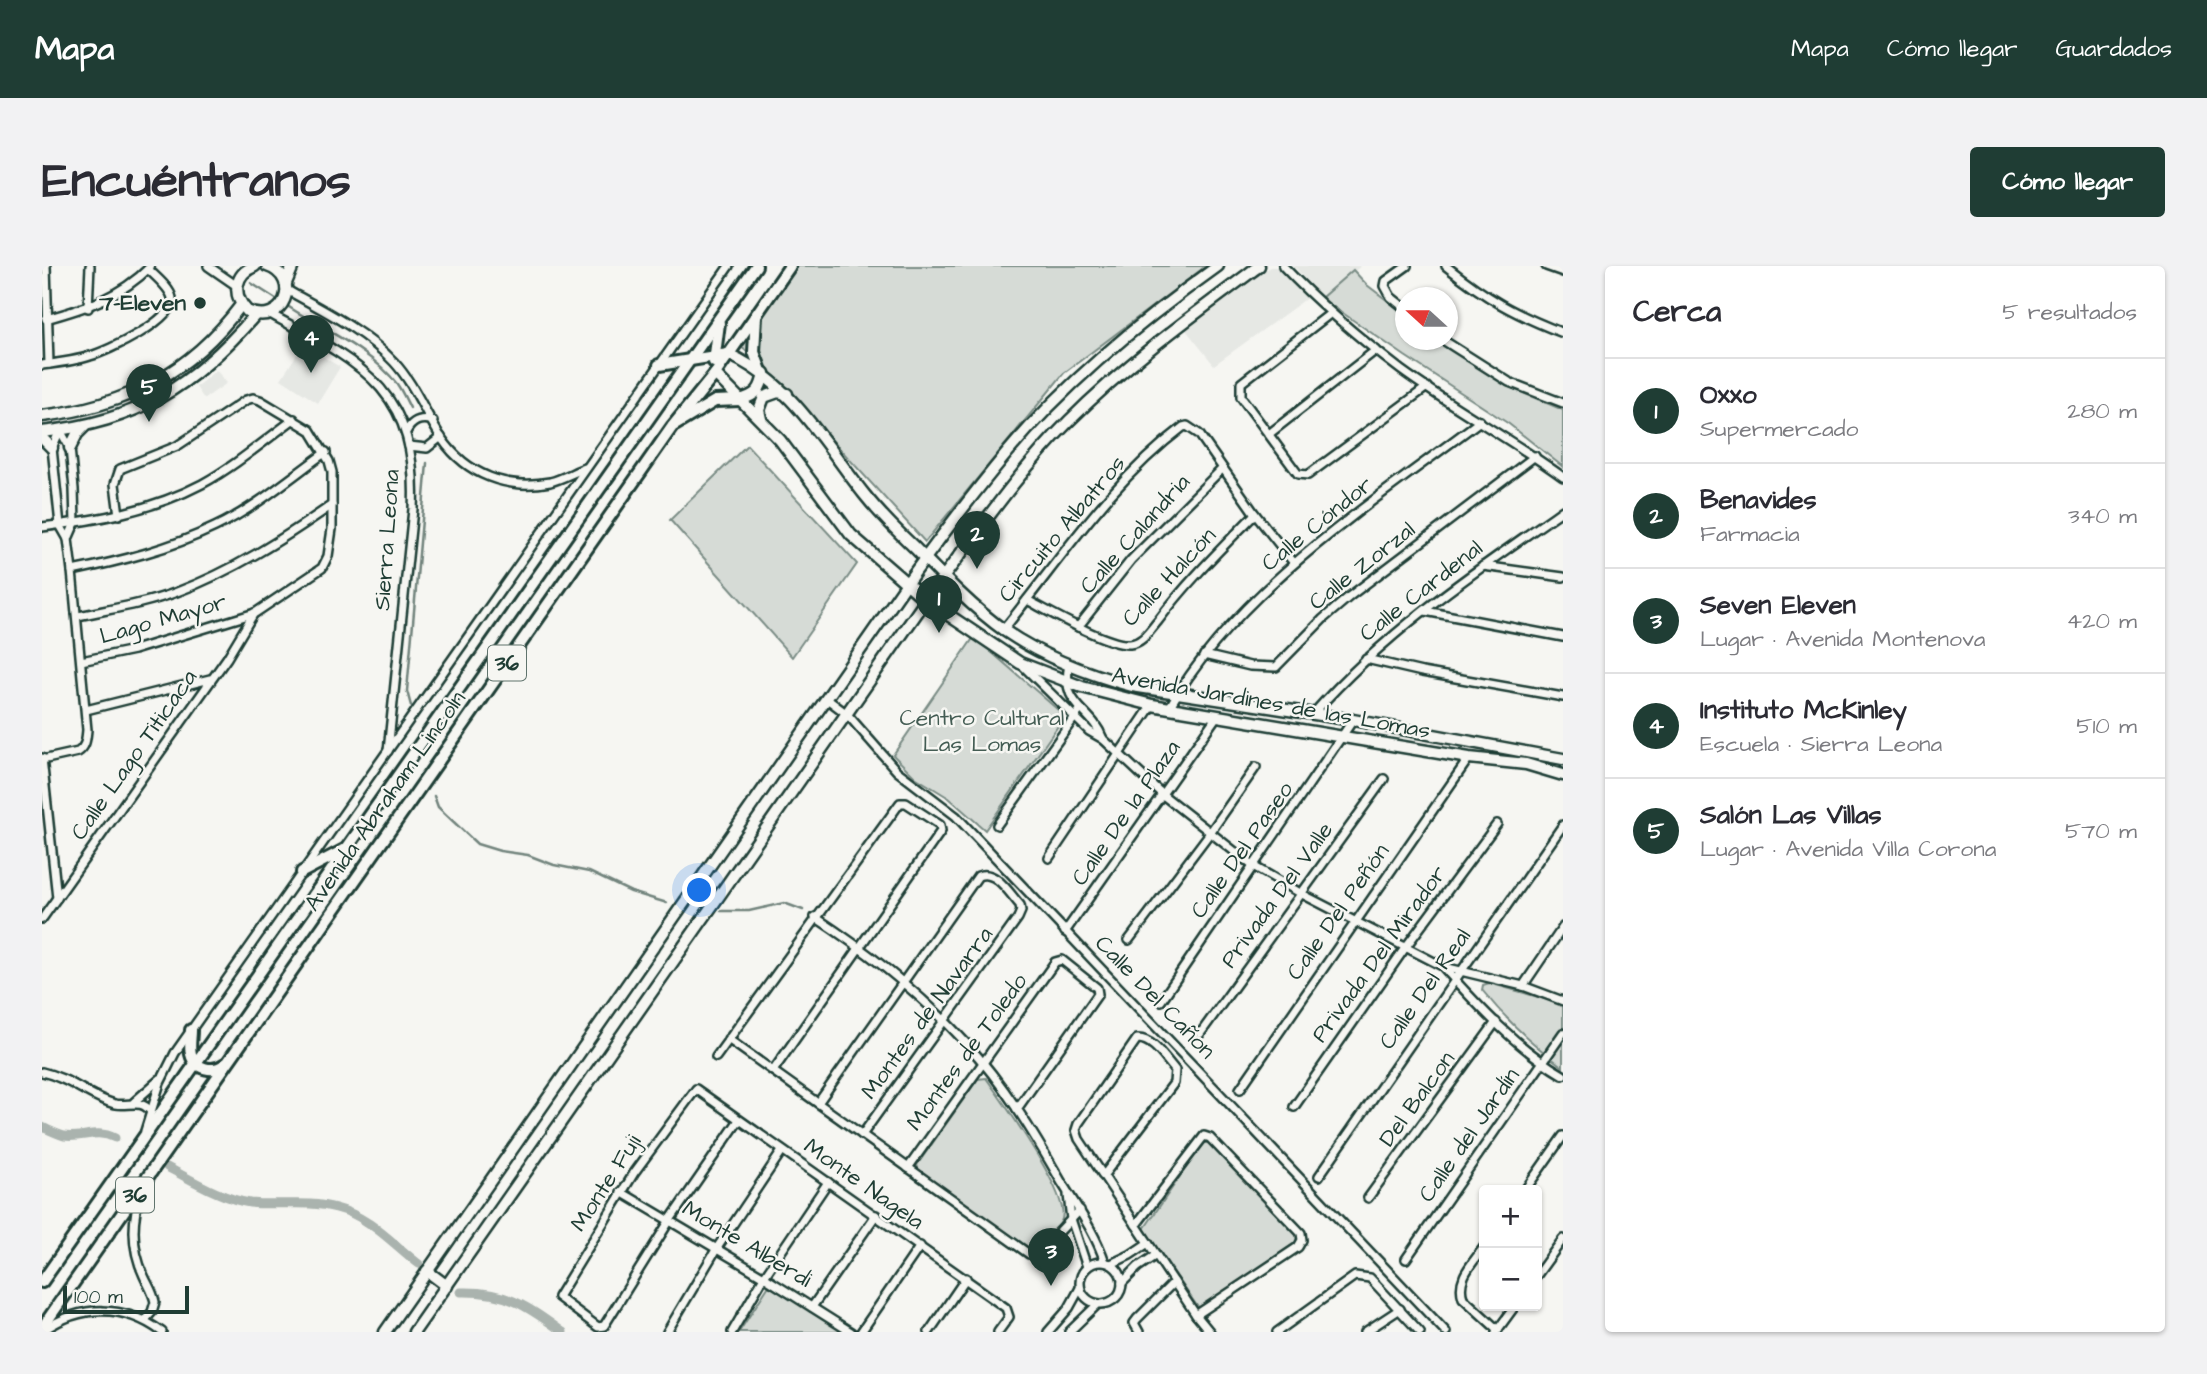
<!DOCTYPE html>
<html lang="es">
<meta charset="utf-8">
<style>
:root{--surface:#fff;--page:#f2f2f3;--text:#2b2b33;--muted:#7c7c81;--line:#e1e1e2;--accent:#1f3d34}
body{margin:0;font-family:"Architects Daughter",sans-serif;background:var(--page);color:var(--text)}
.controls{position:absolute;right:21px;bottom:21px;display:grid;overflow:hidden;border-radius:7px;box-shadow:0 2px 5px #0004}
.controls button{width:63px;height:63px;display:grid;place-items:center;padding:0;border:0;border-bottom:2px solid var(--line);background:var(--surface);color:var(--text);font:35px sans-serif}
.compass{position:absolute;left:1353px;top:21px;width:63px;height:63px;border-radius:50%;background:var(--surface);box-shadow:0 2px 5px #0004;rotate:291deg}
.scale{position:absolute;left:21px;bottom:18px;width:126px;box-sizing:border-box;padding-left:7px;border:4px solid #1f3d34;border-top:0;font-size:19px;line-height:24px;white-space:nowrap;color:#1f3d34;-webkit-text-stroke:5px #f6f6f2;paint-order:stroke}
.you{position:absolute;left:658px;top:625px;width:24px;height:24px;margin:-18px;border:5px solid #fff;border-radius:50%;background:#1a73e8;box-shadow:0 0 0 10px #1a73e833}
.badge{display:grid;place-items:center;width:46px;height:46px;border-radius:50%;background:var(--accent);color:#fff;font-size:23px;font-weight:700}
.pin{position:absolute;translate:-50% -58px;filter:drop-shadow(0 2px 4px #0008)}
.pin::after{content:'';position:absolute;top:37px;width:24px;height:21px;background:inherit;clip-path:polygon(0 0,100% 0,50% 100%)}
.list{margin:0;padding:0;list-style:none}
h2{display:flex;justify-content:space-between;align-items:center;height:91px;margin:0;padding:0 28px;font-size:30px}
h2 small{font-size:23px;font-weight:400;color:var(--muted)}
.list li{display:grid;grid-template-columns:46px 1fr auto;gap:21px;align-items:center;box-sizing:border-box;height:105px;padding:0 28px;border-top:2px solid var(--line)}
.list b{display:block;font-size:26px;white-space:nowrap}
.list p{margin:0;font-size:23px;white-space:nowrap;color:var(--muted)}
.list em{font-size:23px;font-style:normal;color:var(--muted)}
.map{position:relative;flex:none;width:1521px;height:1066px;overflow:hidden;border-radius:7px}
header{display:flex;align-items:center;gap:42px;box-sizing:border-box;height:98px;padding:0 35px;background:var(--accent);color:#fff}
header strong{font-size:33px}
nav{display:flex;gap:38px;margin-inline-start:auto;font-size:24px}
.intro{display:flex;align-items:center;justify-content:space-between;box-sizing:border-box;height:168px;padding:0 42px}
h1{margin:0;font-size:49px}
.button{padding:18px 32px;border-radius:7px;background:var(--accent);color:#fff;font-size:24px;font-weight:700}
main{display:flex;gap:42px;padding:0 42px}
aside{flex:1;background:var(--surface);border-radius:7px;box-shadow:0 2px 5px #0004}
.map>svg:first-child{display:block}
.built{fill:#e6e8e4}
.green{fill:#d6dbd6;stroke:#7a8c85;stroke-width:2}
.lines{fill:none;stroke-linecap:round;stroke-linejoin:round}
.stream{stroke:#72847d;stroke-width:2.5}
.canal{stroke:#aab3ae;stroke-width:9}
.street-casing{stroke:#1f3d34;stroke-width:12}
.secondary-casing{stroke:#1f3d34;stroke-width:15}
.primary-casing{stroke:#1f3d34;stroke-width:16}
.street{stroke:#f6f6f2;stroke-width:7}
.secondary{stroke:#f6f6f2;stroke-width:10}
.primary{stroke:#f6f6f2;stroke-width:10}
.poi-dot{fill:#1f3d34;stroke:#f6f6f2;stroke-width:2.5}
.labels{text-anchor:middle;dominant-baseline:central;stroke-width:5;stroke-linejoin:round;paint-order:stroke}
.shield{fill:#f6f6f2;stroke:#60746d;stroke-width:2}
.shield-label{font-size:21px;font-weight:bold;fill:#1f3d34}
.poi-label{font-size:23px;font-weight:bold;fill:#1f3d34;stroke:#f6f6f2;text-anchor:end}
.street-label{font-size:23px;fill:#1f3d34;stroke:#f6f6f2}
.park-label{font-size:23px;fill:#445d54;stroke:#f6f6f2}
</style>
<header>
<strong>Mapa</strong>
<nav><a>Mapa</a><a>Cómo llegar</a><a>Guardados</a></nav>
</header>
<div class="intro"><h1>Encuéntranos</h1><a class="button">Cómo llegar</a></div>
<main>
<div class="map">
<svg width="1521" height="1066" viewBox="0 0 1521 1066">
<rect width="100%" height="100%" fill="#f6f6f2"/>
<filter id="ink" filterUnits="userSpaceOnUse"><feTurbulence type="fractalNoise" baseFrequency=".0143" numOctaves="2"/><feDisplacementMap in="SourceGraphic" scale="14" xChannelSelector="R" yChannelSelector="G"/><feConvolveMatrix kernelMatrix="1 2 1 2 8 2 1 2 1" color-interpolation-filters="sRGB"/></filter>
<g filter="url(#ink)">
<g class="built">
<polygon points="1252,0 1319,0 1279,32"/>
<polygon points="1228,1 1237,1 1265,32 1172,99 1144,64"/>
<polygon points="261,79 298,101 276,137 239,113"/>
<polygon points="174,104 185,117 162,133 154,121"/>
</g>
<g class="green">
<polygon points="755,0 1164,0 1022,107 883,276 727,105 696,78"/>
<polygon points="1311,4 1325,19 1363,48 1364,74 1396,74 1465,120 1521,144 1521,201 1467,158 1363,90 1279,32"/>
<polygon points="705,179 815,298 750,391 628,254"/>
<polygon points="932,371 1023,450 943,564 907,532 873,511 851,489"/>
<path d="M1447,717L1521,738V801C1490,778 1464,754 1440,724L1441,719Z"/>
<path d="M944,812C959,833 1028,929 1020,953C1017,963 1005,974 998,983L989,985L877,905L875,899L936,813Z"/>
<polygon points="1161,877 1168,877 1255,968 1254,976 1159,1042 1155,1040 1102,963"/>
<polygon points="726,1021 732,1021 805,1066 697,1066"/>
</g>
<g class="lines">
<g class="stream">
<polyline points="209,17 234,33"/>
<path d="M247,41C282,64 329,84 355,118C360,125 364,134 368,142"/>
<polyline points="369,440 365,425 385,197"/>
<polyline points="392,530 396,541 435,578 458,585 486,589 512,599 547,606 589,626 625,637"/>
<polyline points="679,645 707,645 742,637 761,644"/>
</g>
<g class="canal">
<path d="M0,861C7,864 15,868 22,870C41,873 53,862 73,872"/>
<path d="M125,901C150,914 180,933 208,937C236,940 266,934 294,942C327,950 351,978 377,998"/>
<path d="M419,1026C465,1025 485,1040 521,1066"/>
</g>
<g class="street-casing">
<g id="street">
<polyline points="4,0 7,98"/>
<polyline points="166,0 195,20"/>
<path d="M1241,0C1277,38 1317,72 1359,104C1411,142 1469,173 1521,211"/>
<path d="M1404,0C1445,33 1472,48 1521,67"/>
<polyline points="1504,0 1521,6"/>
<path d="M245,24C281,44 323,65 352,96C373,119 383,147 400,173C425,209 465,224 508,216C520,213 532,206 543,202"/>
<polyline points="46,42 48,0"/>
<polyline points="1364,43 1349,31 1343,20 1344,15 1365,0"/>
<polyline points="1289,47 1199,117 1199,131 1256,208 1266,209 1385,121"/>
<path d="M228,48C321,98 377,125 371,243L346,485"/>
<path d="M4,53C44,42 78,31 108,1"/>
<polyline points="1401,74 1467,116 1521,137"/>
<path d="M0,99C16,97 33,95 48,90C66,85 133,54 130,32C128,22 113,10 106,3"/>
<polyline points="18,164 28,182 32,223 33,257 26,273"/>
<path d="M364,166C370,155 378,151 391,155"/>
<polyline points="1227,168 1334,84"/>
<polyline points="367,180 385,182 399,171"/>
<path d="M0,261C55,254 111,244 160,218C193,200 222,175 252,153"/>
<polyline points="1441,300 1521,311"/>
<path d="M30,305C79,295 127,283 173,261C213,242 248,212 284,186"/>
<path d="M985,334C1006,345 1066,380 1088,378C1101,377 1108,364 1116,355C1145,316 1179,283 1213,248"/>
<polyline points="1383,345 1521,371"/>
<path d="M36,350C69,343 103,338 135,326C191,305 241,273 290,239"/>
<polyline points="1036,361 1089,294 1180,203"/>
<path d="M961,364C1018,294 1068,216 1141,161L1145,160L1157,168L1213,248L1252,297"/>
<polyline points="1162,389 1208,400 1234,401 1281,353 1308,330 1493,190"/>
<polyline points="1324,393 1380,406 1521,431"/>
<polyline points="39,395 92,384 213,347 280,302 286,290 290,263 290,206 287,195 268,164 218,134 211,132 204,134 135,180 78,203 73,218 77,249"/>
<path d="M1027,398C1018,441 1049,441 1061,473"/>
<polyline points="980,399 1047,465 1061,473 1121,529 1211,600 1260,628 1402,701 1481,720 1521,735"/>
<polyline points="785,433 805,448 855,505 914,550 1404,1066"/>
<path d="M1127,442C1194,324 1331,236 1438,155"/>
<polyline points="44,444 168,413"/>
<path d="M1271,448C1342,367 1433,305 1521,244"/>
<polyline points="0,492 15,632"/>
<path d="M0,494L36,486C44,481 44,473 45,464L30,305L26,273L18,259L10,182L18,164"/>
<polyline points="955,559 1038,444"/>
<polyline points="1007,592 1110,439"/>
<path d="M773,651C828,687 879,728 924,777C962,818 992,868 1020,917C1036,943 1053,966 1063,996"/>
<polyline points="0,653 185,392 212,347"/>
<polyline points="1023,666 1175,450"/>
<polyline points="1087,674 1167,568 1214,501"/>
<path d="M1402,702C1437,741 1476,783 1521,809"/>
<polyline points="1481,720 1521,661"/>
<polyline points="1119,735 1311,454"/>
<polyline points="1158,768 1342,513"/>
<polyline points="686,773 987,988 991,989 997,987 1038,944"/>
<polyline points="674,791 858,537 864,537 898,559 899,565 731,805"/>
<path d="M0,806C28,812 49,832 73,838C87,841 99,832 109,846"/>
<polyline points="1198,823 1427,492"/>
<polyline points="92,836 118,813"/>
<path d="M776,837L936,610C954,603 967,627 978,639L979,645L976,652L820,869"/>
<polyline points="1252,841 1363,682 1455,558"/>
<polyline points="697,854 628,954 562,1060 556,1061 516,1031 592,907 654,823 964,1042 967,1051 956,1066"/>
<polyline points="103,865 118,817 133,787 687,0"/>
<polyline points="866,902 1013,696 1020,694 1055,722 1056,728 975,843"/>
<path d="M1061,910L1132,817L1133,804C1123,793 1111,772 1095,773L1036,858L1034,864L1037,873L1154,1049L1168,1066"/>
<polyline points="1277,910 1521,559"/>
<polyline points="1483,924 1521,870"/>
<path d="M99,926C89,955 89,982 102,1010C106,1019 111,1026 113,1036L110,1046L103,1054"/>
<polyline points="579,926 722,1011 809,1066"/>
<polyline points="1026,929 1029,953 1045,1001"/>
<polyline points="1326,932 1454,756"/>
<polyline points="1094,959 1162,870 1168,872 1259,967 1260,974 1256,981 1154,1049"/>
<path d="M1442,981C1431,997 1414,1012 1421,1032L1456,1064"/>
<polyline points="1364,993 1521,767"/>
<circle cx="1059" cy="1017" r="21"/>
<polyline points="1069,998 1088,989 1106,977"/>
<polyline points="1495,1009 1521,973"/>
<polyline points="1080,1017 1096,1001 1114,989"/>
<polyline points="770,1041 834,949"/>
<path d="M1,1065C39,1038 82,1038 120,1066"/>
<polyline points="625,1066 675,982 740,885"/>
<polyline points="690,1066 722,1011 786,916"/>
<polyline points="819,1066 878,980"/>
<polyline points="887,1066 924,1012"/>
<polyline points="1006,1066 1027,1042 1038,1022"/>
<polyline points="1027,1066 1056,1038"/>
<polyline points="1097,1066 1092,1057 1095,1053 1132,1016"/>
<polyline points="1235,1066 1313,1010 1328,1012 1378,1066"/>
<polyline points="1323,1066 1358,1043"/>
<polyline points="1454,1066 1473,1040"/>
</g>
</g>
<g class="secondary-casing">
<g id="secondary">
<path d="M213,0C192,8 190,29 205,45C242,62 261,12 225,0"/>
<polyline points="244,17 251,0"/>
<path d="M686,88C749,116 781,176 822,228C837,247 855,265 873,282C900,310 932,343 963,365C1001,391 1046,408 1090,420L1311,454L1521,493"/>
<polyline points="673,108 738,174 809,269 884,334 978,397 1040,421 1110,439 1427,492 1484,498 1521,509"/>
<path d="M698,134C715,129 719,124 722,107"/>
<path d="M0,150C84,140 148,107 199,39"/>
<polyline points="719,153 717,144 722,131 736,126 745,128"/>
<path d="M0,166C95,156 152,120 213,49"/>
<polyline points="0,172 10,182"/>
<polyline points="28,182 35,168 43,160"/>
<polyline points="385,1005 405,1020"/>
<path d="M343,1066L865,317C897,273 930,229 965,187C1025,115 1100,54 1176,0"/>
<path d="M372,1066L884,334C931,273 973,209 1027,155C1085,97 1151,49 1217,0"/>
</g>
</g>
<g class="primary-casing">
<g id="primary">
<polyline points="714,50 712,86 719,105"/>
<polyline points="672,96 677,57"/>
<polyline points="617,99 686,88"/>
<polyline points="633,159 673,135 698,134"/>
<polyline points="260,606 304,583"/>
<path d="M149,764C149,772 147,781 149,788C153,804 172,807 183,798"/>
<polyline points="0,1016 714,0"/>
<polyline points="0,1062 630,161 673,108 748,0"/>
</g>
</g>
<use href="#street" class="street"/>
<use href="#secondary" class="secondary"/>
<use href="#primary" class="primary"/>
</g>
</g>
<circle class="poi-dot" cx="158" cy="37" r="7"/>
<g class="labels">
<g class="shield">
<rect x="446" y="379.5" width="38" height="35" rx="5"/>
<rect x="74" y="911.5" width="38" height="35" rx="5"/>
</g>
<g class="shield-label">
<text x="465" y="397">36</text>
<text x="93" y="929">36</text>
</g>
<g class="poi-label">
<text x="144" y="37">7-Eleven</text>
</g>
<g class="street-label">
<text transform="translate(1275 258) rotate(-39)">Calle Cóndor</text>
<text transform="translate(1020 263) rotate(-50)">Circuito Albatros</text>
<text transform="translate(1093 268) rotate(-48)">Calle Calandria</text>
<text transform="translate(345 274) rotate(-86)">Sierra Leona</text>
<text transform="translate(1320 300) rotate(-38)">Calle Zorzal</text>
<text transform="translate(1127 311) rotate(-47)">Calle Halcón</text>
<text transform="translate(1379 325) rotate(-38)">Calle Cardenal</text>
<text transform="translate(121 353) rotate(-16)">Lago Mayor</text>
<text transform="translate(1229 437) rotate(10)">Avenida Jardines de las Lomas</text>
<text transform="translate(92 489) rotate(-55)">Calle Lago Titicaca</text>
<text transform="translate(343 535) rotate(-55)">Avenida Abraham Lincoln</text>
<text transform="translate(1084 547) rotate(-55)">Calle De la Plaza</text>
<text transform="translate(1200 584) rotate(-55)">Calle Del Paseo</text>
<text transform="translate(1235 629) rotate(-54)">Privada Del Valle</text>
<text transform="translate(1296 646) rotate(-55)">Calle Del Peñón</text>
<text transform="translate(1337 688) rotate(-54)">Privada Del Mirador</text>
<text transform="translate(1383 723) rotate(-55)">Calle Del Real</text>
<text transform="translate(1113 731) rotate(46)">Calle Del Cañon</text>
<text transform="translate(885 747) rotate(-54)">Montes de Navarra</text>
<text transform="translate(925 786) rotate(-54)">Montes de Toledo</text>
<text transform="translate(1375 833) rotate(-54)">Del Balcon</text>
<text transform="translate(1427 869) rotate(-55)">Calle del Jardín</text>
<text transform="translate(564 917) rotate(-57)">Monte Fuji</text>
<text transform="translate(822 918) rotate(35)">Monte Nagela</text>
<text transform="translate(705 978) rotate(31)">Monte Alberdi</text>
</g>
<g class="park-label">
<text x="940" y="452">Centro Cultural<tspan x="940" dy="26">Las Lomas</tspan></text>
</g>
</g>
</svg>
<div class="controls">
<button>+</button>
<button>−</button>
</div>
<svg class="compass" viewBox="-18 -18 36 36"><path d="M0-13l5 13h-10z" fill="#e53935"/><path d="M0 13l5-13h-10z" fill="#7c7c81"/></svg>
<div class="scale">100 m</div>
<div class="you"></div>
<div class="pin badge" style="left:897px;top:367px">1</div>
<div class="pin badge" style="left:935px;top:303px">2</div>
<div class="pin badge" style="left:1009px;top:1020px">3</div>
<div class="pin badge" style="left:269px;top:107px">4</div>
<div class="pin badge" style="left:107px;top:156px">5</div>
</div>
<aside>
<h2>Cerca<small>5 resultados</small></h2>
<ul class="list">
<li><span class="badge">1</span><div><b>Oxxo</b><p>Supermercado</p></div><em>280 m</em></li>
<li><span class="badge">2</span><div><b>Benavides</b><p>Farmacia</p></div><em>340 m</em></li>
<li><span class="badge">3</span><div><b>Seven Eleven</b><p>Lugar · Avenida Montenova</p></div><em>420 m</em></li>
<li><span class="badge">4</span><div><b>Instituto McKinley</b><p>Escuela · Sierra Leona</p></div><em>510 m</em></li>
<li><span class="badge">5</span><div><b>Salón Las Villas</b><p>Lugar · Avenida Villa Corona</p></div><em>570 m</em></li>
</ul>
</aside>
</main>
